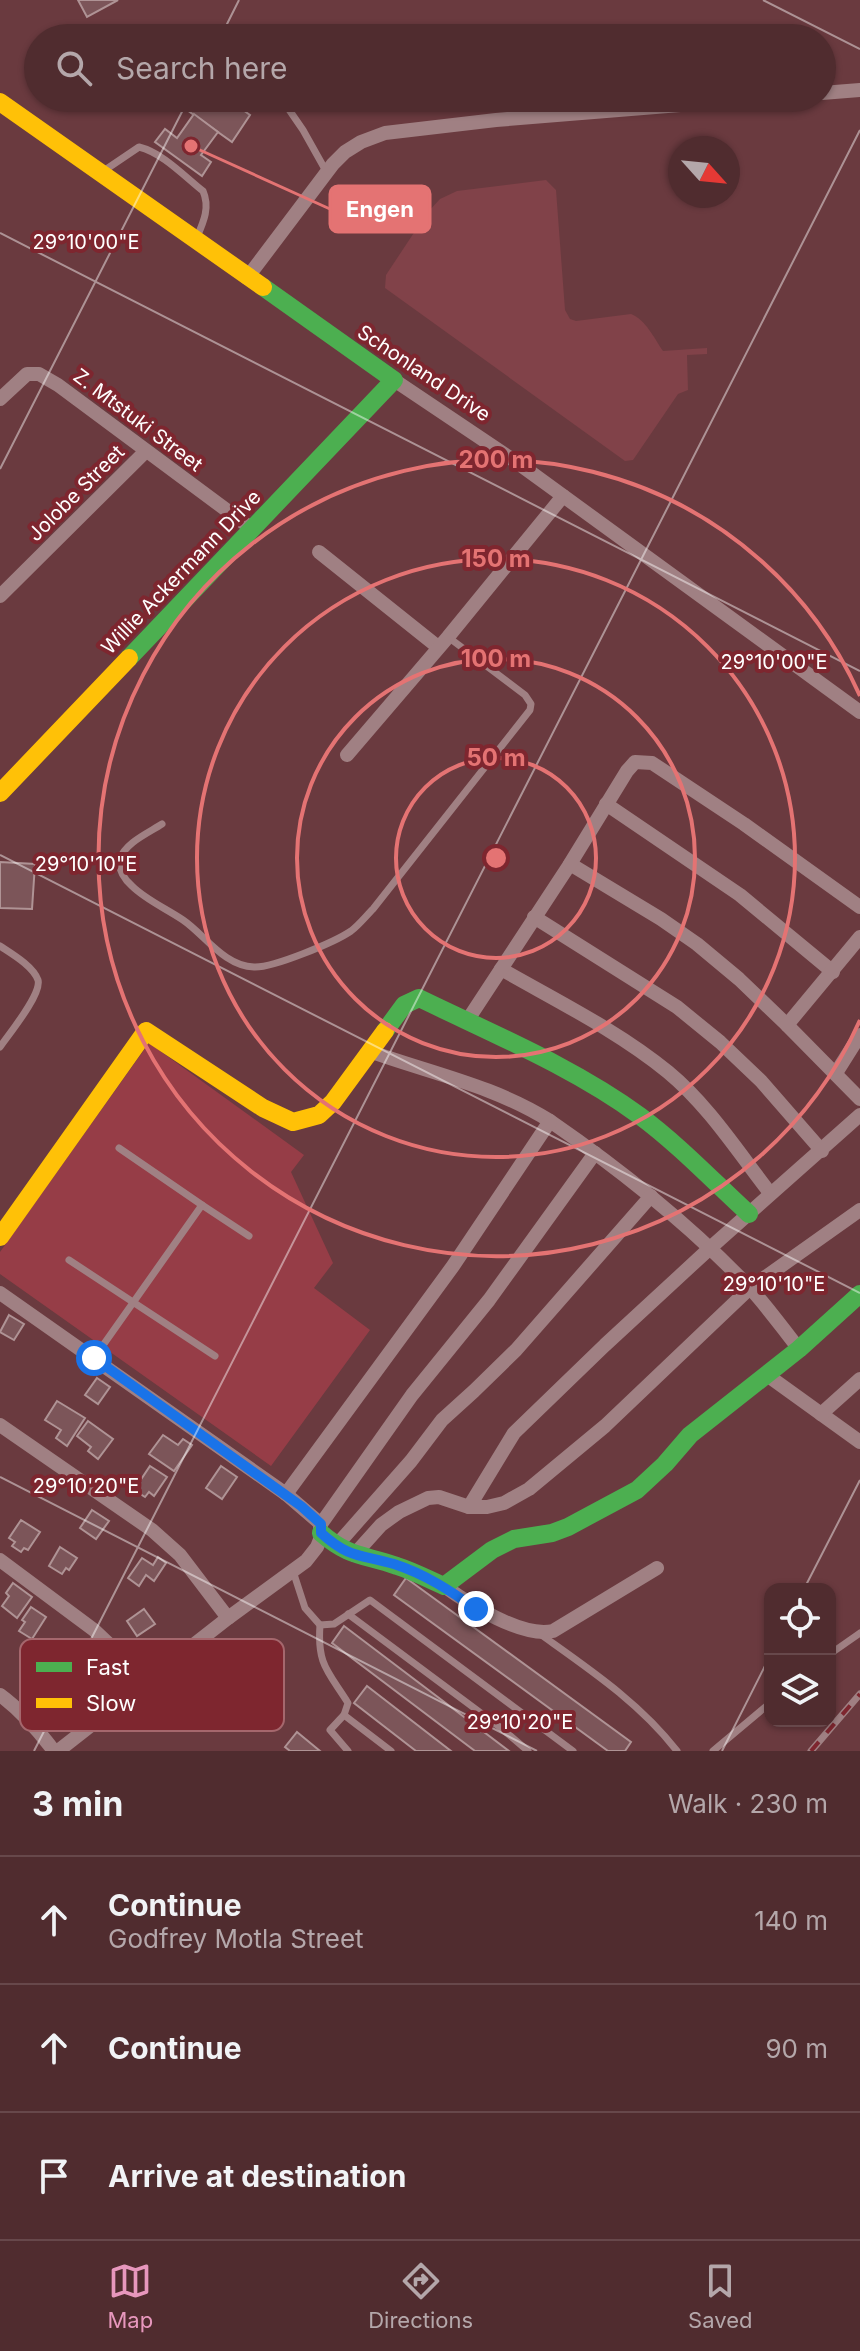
<!DOCTYPE html>
<meta charset="utf-8">
<style>
:root{--surface:#502c2f;--page:#5a383b;--text:#f1f3f6;--muted:#b4a7aa;--line:#67484b;--accent:#e797bd}
body{margin:0;font-family:Inter,sans-serif;background:var(--page);color:var(--text)}
.controls{position:absolute;right:24px;bottom:24px;display:grid;overflow:hidden;border-radius:16px;box-shadow:0 2px 6px #0004}
.controls button{width:72px;height:72px;display:grid;place-items:center;padding:0;border:0;border-bottom:2px solid var(--line);background:var(--surface);color:var(--text);font:40px sans-serif}
.compass{position:absolute;left:668px;top:136px;width:72px;height:72px;border-radius:50%;background:var(--surface);box-shadow:0 2px 6px #0004;rotate:117deg}
.stop{position:absolute;width:24px;height:24px;margin:-18px;border:6px solid #1a73e8;border-radius:50%;background:#fff}
.stop.end{background:#1a73e8;border-color:#fff;box-shadow:0 2px 8px #0008}
.list{margin:0;padding:0;list-style:none}
h2{display:flex;justify-content:space-between;align-items:center;height:104px;margin:0;padding:0 32px;font-size:34px}
h2 small{font-size:26px;font-weight:400;color:var(--muted)}
.list li{display:grid;grid-template-columns:52px 1fr auto;gap:24px;align-items:center;box-sizing:border-box;height:128px;padding:0 32px;border-top:2px solid var(--line)}
.list b{display:block;font-size:30px;white-space:nowrap}
.list p{margin:0;font-size:26px;white-space:nowrap;color:var(--muted)}
.list em{font-size:26px;font-style:normal;color:var(--muted)}
.icon{flex:none;width:44px;height:44px;fill:none;stroke:currentColor;stroke-width:2;stroke-linecap:round;stroke-linejoin:round}
.map{position:relative;flex:none;width:860px;height:1751px;overflow:hidden}
.search{position:absolute;background:var(--surface);box-shadow:0 2px 6px #0004;left:24px;right:24px;top:24px;height:88px;display:flex;align-items:center;gap:20px;box-sizing:border-box;padding:0 28px;border-radius:44px;color:var(--muted);font-size:30px}
.sheet{height:488px;background:var(--surface)}
nav{display:flex;justify-content:space-around;align-items:center;box-sizing:border-box;height:112px;border-top:2px solid var(--line);background:var(--surface);font-size:22px;color:var(--muted)}
nav a{display:grid;justify-items:center;gap:4px}
nav .on{color:var(--accent)}
.map>svg:first-child{display:block}
.green{fill:#963d47}
.water{fill:#814249}
.building{fill:#7c5559;stroke:#af9395;stroke-width:2}
.lines{fill:none;stroke-linecap:round;stroke-linejoin:round}
.lane{stroke:#a08083;stroke-width:7}
.street{stroke:#a08083;stroke-width:14}
.fast{stroke:#4caf50;stroke-width:18}
.slow{stroke:#ffc107;stroke-width:18}
.rail-casing{stroke:#a08083;stroke-width:7}
.rail{stroke:#7e262f;stroke-width:4;stroke-dasharray:12;stroke-linecap:butt}
.route{stroke:#1a73e8;stroke-width:10}
.ticks{fill:none;stroke:#fff;stroke-width:2;stroke-opacity:0.45}
.ring{fill:none;stroke:#e47373;stroke-width:4}
.labels{text-anchor:middle;dominant-baseline:central;stroke-width:8;stroke-linejoin:round;paint-order:stroke}
.street-label{font-size:20px;fill:#fff;stroke:#7e262f}
.key{fill:#7e262f;stroke:#a5676d;stroke-width:2}
.key-label{font-size:22px;fill:#fff}
.ticks-label{font-size:20px;text-anchor:middle;fill:#fff;stroke:#7e262f;stroke-width:8;stroke-linejoin:round;paint-order:stroke}
.centre{fill:#e47373;stroke:#7e262f;stroke-width:4}
.ring-label{font-size:24px;text-anchor:middle;font-weight:bold;fill:#e47373;stroke:#7e262f;stroke-width:8;stroke-linejoin:round;paint-order:stroke}
.leader{fill:none;stroke:#e47373;stroke-width:3}
.callout-dot{fill:#e47373;stroke:#7e262f;stroke-width:3}
.callout{fill:#e47373;stroke:#e47373;stroke-width:3}
.callout-label{font-size:22px;text-anchor:middle;font-weight:bold;fill:#fff}
</style>
<div class="map">
<svg width="860" height="1751" viewBox="0 0 860 1751">
<rect width="100%" height="100%" fill="#6a3a3f"/>
<polygon class="green" points="149,1043 304,1155 291,1172 333,1263 314,1288 370,1330 271,1466 0,1274 0,1252"/>
<path class="water" d="M546,180L556,190L565,310L570,319L576,321L631,314C646,320 654,338 663,351L707,348V354L687,355L688,390L678,394L633,460L625,461L385,288L386,275L427,213L440,199L457,191Z"/>
<g class="building">
<polygon points="78,0 118,0 87,17"/>
<polygon points="195,98 226,98 250,115 232,142 187,110"/>
<polygon points="194,114 218,132 201,155 211,162 202,176 155,142 165,129 177,138"/>
<polygon points="0,862 35,864 32,909 0,908"/>
<polygon points="9,1315 24,1324 14,1340 0,1332"/>
<polygon points="97,1378 110,1387 98,1404 85,1395"/>
<polygon points="57,1401 85,1418 67,1446 56,1438 61,1430 45,1420"/>
<polygon points="88,1421 113,1439 98,1459 88,1451 91,1447 77,1436"/>
<polygon points="163,1435 178,1445 183,1439 192,1445 174,1471 149,1454"/>
<polygon points="150,1466 167,1477 154,1496 149,1492 145,1497 134,1490"/>
<polygon points="221,1466 237,1477 222,1499 206,1488"/>
<polygon points="92,1510 109,1521 96,1539 80,1528"/>
<polygon points="21,1520 40,1532 28,1550 24,1548 21,1552 12,1546 15,1542 9,1538"/>
<polygon points="60,1547 77,1558 69,1570 66,1568 62,1574 49,1566"/>
<polygon points="158,1557 166,1563 154,1581 146,1575 139,1586 128,1578 142,1558 153,1565"/>
<polygon points="406,1578 631,1742 625,1751 608,1751 394,1595"/>
<polygon points="13,1583 32,1597 17,1618 2,1606 9,1596 6,1593"/>
<polygon points="31,1607 46,1617 32,1639 19,1631 25,1622 22,1620"/>
<polygon points="144,1609 155,1624 137,1636 127,1621"/>
<polygon points="344,1626 509,1751 475,1751 332,1643"/>
<polygon points="367,1686 451,1751 416,1751 354,1703"/>
<polygon points="297,1732 320,1751 290,1751 285,1747"/>
</g>
<g class="lines">
<g class="lane">
<polyline points="236,37 237,38"/>
<polyline points="281,98 303,130 326,171"/>
<path d="M105,170L139,147C163,153 184,176 203,191C210,207 204,221 197,237"/>
<path d="M162,824C148,833 125,843 120,859C118,870 124,879 132,886C146,900 167,909 183,920C205,935 224,966 254,967C273,968 335,942 351,931C359,925 366,916 373,909L530,710L531,704L525,695L448,637"/>
<path d="M0,946C12,954 33,966 38,980C42,994 9,1034 0,1047"/>
<polyline points="119,1148 202,1205"/>
<polyline points="69,1260 215,1356"/>
<polyline points="94,1358 202,1205 249,1236"/>
<polyline points="293,1571 305,1608 320,1625 334,1624 370,1600 573,1751"/>
<polyline points="348,1614 501,1728 528,1751"/>
<path d="M320,1625C317,1665 328,1671 348,1703L344,1715L330,1730L348,1751"/>
<path d="M540,1634C589,1669 640,1703 677,1751"/>
<polyline points="830,1654 860,1633"/>
<polyline points="344,1715 391,1751"/>
<polyline points="713,1751 770,1703"/>
</g>
<g class="street">
<polyline points="822,93 860,90"/>
<polyline points="247,278 333,164 345,152 361,142 385,133 496,120 766,98"/>
<polyline points="394,380 522,466 860,712"/>
<polyline points="0,399 27,374 39,374 58,385 252,529"/>
<polyline points="319,552 438,647"/>
<polyline points="0,596 146,451"/>
<polyline points="347,755 448,637 563,496"/>
<polyline points="606,804 740,895 833,972"/>
<polyline points="570,864 661,919 697,944 739,979 787,1025 860,1099"/>
<polyline points="534,917 677,1007 720,1042 761,1081 822,1151"/>
<path d="M501,969C557,1001 618,1031 668,1072C708,1105 738,1152 770,1193"/>
<polyline points="467,1021 570,864 627,771 635,762 652,763 744,824 860,907"/>
<polyline points="787,1025 860,937"/>
<path d="M369,1051C430,1073 495,1086 550,1121C621,1170 689,1224 749,1287C767,1306 783,1329 799,1349"/>
<polyline points="836,1073 860,1035"/>
<polyline points="0,1293 286,1494 321,1524"/>
<polyline points="767,1375 860,1442"/>
<polyline points="821,1414 860,1379"/>
<polyline points="0,1425 152,1530 180,1555 228,1618"/>
<polyline points="286,1494 453,1266 550,1121"/>
<polyline points="469,1507 514,1433 605,1345 709,1249 860,1115"/>
<polyline points="321,1524 412,1395 489,1300 595,1153"/>
<polyline points="336,1546 411,1461 442,1420 474,1391 516,1350 651,1196"/>
<polyline points="354,1555 381,1525 399,1512 428,1498 439,1497 469,1507 487,1507 504,1503 529,1489 605,1426 750,1288 860,1210"/>
<polyline points="0,1560 94,1630 112,1647 142,1685"/>
<path d="M444,1586C469,1604 522,1638 553,1631L657,1568"/>
<path d="M0,1695C22,1711 38,1730 54,1751"/>
<polyline points="58,1751 228,1618 306,1561 317,1547 321,1537 320,1526"/>
</g>
<g class="fast">
<polyline points="129,658 394,380 263,287"/>
<path d="M385,1031L404,1005L419,998C493,1034 573,1067 640,1116C679,1145 713,1181 749,1214"/>
<path d="M321,1533C350,1558 363,1554 397,1566C413,1571 428,1579 444,1586L492,1550L514,1539L552,1533L568,1527L637,1490L665,1464L690,1435L799,1349L860,1294"/>
</g>
<g class="slow">
<polyline points="0,102 263,287"/>
<polyline points="0,793 129,658"/>
<polyline points="0,1237 146,1031 263,1108 293,1122 319,1115 333,1102 385,1031"/>
</g>
<g class="rail-casing">
<polyline id="rail" points="811,1751 860,1694"/>
</g>
<use href="#rail" class="rail"/>
</g>
<g class="lines">
<path class="route" d="M94,1358L301,1506L321,1524V1533C350,1559 360,1554 394,1564C425,1574 451,1591 476,1609"/>
</g>
<path class="ticks" d="M763,0L860,49M220,38L239,0M0,233L860,671M0,469L189,98M0,855L860,1293M0,1477L537,1751M804,1589L860,1480M34,1751L860,130M722,1751L770,1656"/>
<g class="ring">
<circle cx="496" cy="858" r="100"/>
<circle cx="496" cy="858" r="199"/>
<circle cx="496" cy="858" r="299"/>
<path d="M860 1020A398 398 0 1 1 860 696"/>
</g>
<g class="labels">
<g class="street-label">
<text transform="translate(424 373) rotate(34)">Schonland Drive</text>
<text transform="translate(138 420) rotate(37)">Z. Mtstuki Street</text>
<text transform="translate(76 493) rotate(-45)">Jolobe Street</text>
<text transform="translate(181 572) rotate(-46)">Willie Ackermann Drive</text>
</g>
</g>
<rect x="20" y="1639" width="264" height="92" rx="12" class="key"/>
<rect x="36" y="1662" width="36" height="10" fill="#4caf50"/>
<rect x="36" y="1698" width="36" height="10" fill="#ffc107"/>
<g class="key-label">
<text x="86" y="1675">Fast</text>
<text x="86" y="1711">Slow</text>
</g>
<g class="ticks-label">
<text x="86" y="249">29°10'00"E</text>
<text x="774" y="669">29°10'00"E</text>
<text x="86" y="871">29°10'10"E</text>
<text x="774" y="1291">29°10'10"E</text>
<text x="86" y="1493">29°10'20"E</text>
<text x="520" y="1729">29°10'20"E</text>
</g>
<circle cx="496" cy="858" r="12" class="centre"/>
<g class="ring-label">
<text x="496" y="468">200 m</text>
<text x="496" y="567">150 m</text>
<text x="496" y="667">100 m</text>
<text x="496" y="766">50 m</text>
</g>
<path class="leader" d="M191 146L330 209"/>
<circle class="callout-dot" cx="191" cy="146" r="8"/>
<rect class="callout" x="330" y="186" width="100" height="46" rx="8"/>
<g class="callout-label">
<text x="380" y="217">Engen</text>
</g>
</svg>
<div class="controls">
<button><svg class="icon" aria-label="locate" viewBox="0 0 24 24"><circle cx="12" cy="12" r="6"/><path d="M12 2v4M12 18v4M2 12h4M18 12h4"/></svg></button>
<button><svg class="icon" aria-label="layers" viewBox="0 0 24 24"><path d="M12 4l9 5-9 5-9-5zM3 14l9 5 9-5"/></svg></button>
</div>
<svg class="compass" viewBox="-18 -18 36 36"><path d="M0-13l5 13h-10z" fill="#e53935"/><path d="M0 13l5-13h-10z" fill="#b4a7aa"/></svg>
<div class="stop" style="left:94px;top:1358px"></div>
<div class="stop end" style="left:476px;top:1609px"></div>
<div class="search"><svg class="icon" aria-label="search" viewBox="0 0 24 24"><circle cx="10" cy="10" r="6"/><path d="M15 15l6 6"/></svg>Search here</div>
</div>
<section class="sheet">
<h2>3 min<small>Walk · 230 m</small></h2>
<ul class="list">
<li><svg class="icon" aria-label="ahead" viewBox="0 0 24 24"><path d="M12 20V5M6 11l6-6 6 6"/></svg><div><b>Continue</b><p>Godfrey Motla Street</p></div><em>140 m</em></li>
<li><svg class="icon" aria-label="ahead" viewBox="0 0 24 24"><path d="M12 20V5M6 11l6-6 6 6"/></svg><div><b>Continue</b></div><em>90 m</em></li>
<li><svg class="icon" aria-label="arrive" viewBox="0 0 24 24"><path d="M6 21V4h12l-3 4 3 4H6"/></svg><div><b>Arrive at destination</b></div></li>
</ul>
</section>
<nav>
<a class="on"><svg class="icon" aria-label="map" viewBox="0 0 24 24"><path d="M3 6l6-2 6 2 6-2v14l-6 2-6-2-6 2zM9 4v14M15 6v14"/></svg>Map</a>
<a><svg class="icon" aria-label="directions" viewBox="0 0 24 24"><path d="M12 3l9 9-9 9-9-9zM9 14v-3h6M13 9l2 2-2 2"/></svg>Directions</a>
<a><svg class="icon" aria-label="saved" viewBox="0 0 24 24"><path d="M7 4h10v16l-5-4-5 4z"/></svg>Saved</a>
</nav>
